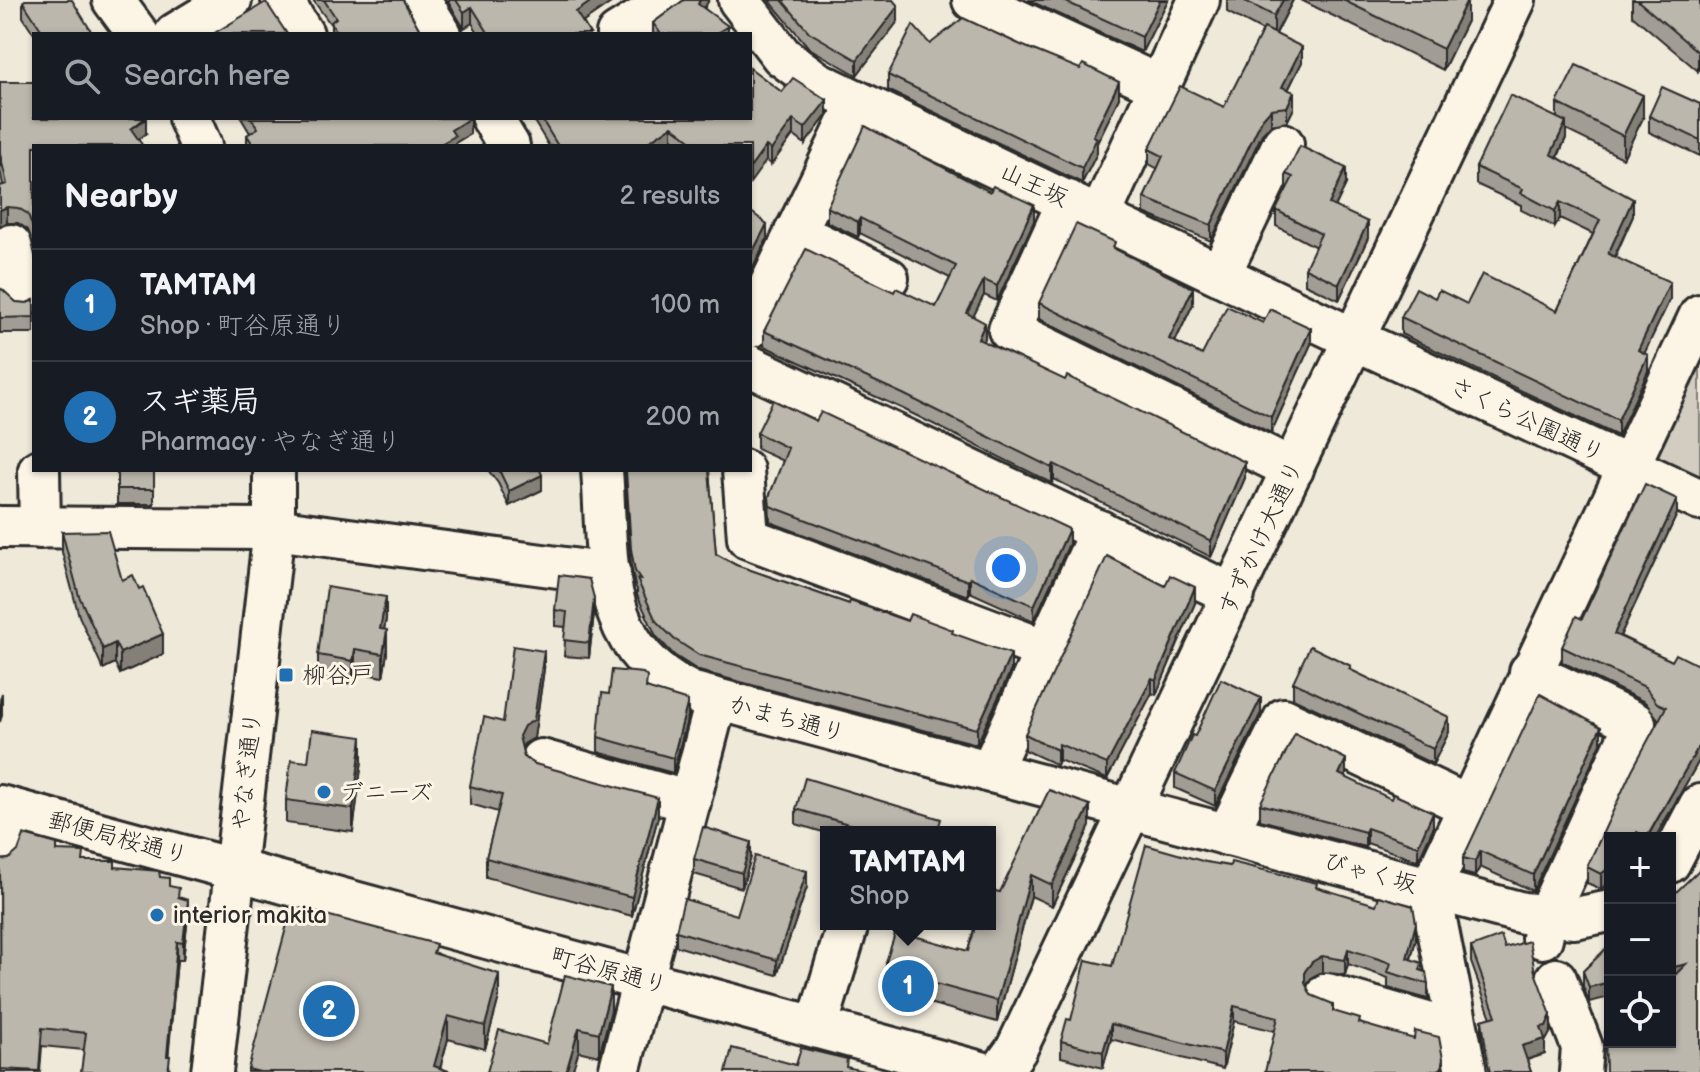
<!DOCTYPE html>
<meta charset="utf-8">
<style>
:root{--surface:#171b24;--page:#20242c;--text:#f1f3f6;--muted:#9ea1a6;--line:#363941;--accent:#1f6fb2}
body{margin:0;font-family:"Balsamiq Sans","Klee One",sans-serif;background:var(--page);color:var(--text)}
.controls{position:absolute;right:24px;bottom:24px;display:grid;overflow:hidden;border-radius:0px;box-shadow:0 2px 6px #0004}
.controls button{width:72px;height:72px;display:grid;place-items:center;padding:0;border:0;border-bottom:2px solid var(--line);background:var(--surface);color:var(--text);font:40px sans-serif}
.you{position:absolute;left:1006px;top:568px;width:28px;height:28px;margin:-20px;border:6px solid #fff;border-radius:50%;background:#1a73e8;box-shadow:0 0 0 12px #1a73e833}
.badge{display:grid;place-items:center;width:52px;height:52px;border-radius:50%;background:var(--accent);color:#fff;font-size:26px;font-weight:700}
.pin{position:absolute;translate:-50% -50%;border:4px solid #fff;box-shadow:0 2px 8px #0006}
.popup{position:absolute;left:820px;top:826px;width:176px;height:104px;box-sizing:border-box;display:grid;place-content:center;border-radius:0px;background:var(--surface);filter:drop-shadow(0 2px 6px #0005);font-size:26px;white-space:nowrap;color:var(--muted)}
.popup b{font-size:30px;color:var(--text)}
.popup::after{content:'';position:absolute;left:50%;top:100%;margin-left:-16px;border:16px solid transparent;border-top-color:var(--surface)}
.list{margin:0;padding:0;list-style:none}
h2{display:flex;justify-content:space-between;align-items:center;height:104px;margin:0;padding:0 32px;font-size:34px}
h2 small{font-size:26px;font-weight:400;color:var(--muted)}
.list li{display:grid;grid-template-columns:52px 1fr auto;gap:24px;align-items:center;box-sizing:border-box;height:112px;padding:0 32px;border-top:2px solid var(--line)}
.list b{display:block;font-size:30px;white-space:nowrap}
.list p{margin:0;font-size:26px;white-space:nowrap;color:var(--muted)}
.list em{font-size:26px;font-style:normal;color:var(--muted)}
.icon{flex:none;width:44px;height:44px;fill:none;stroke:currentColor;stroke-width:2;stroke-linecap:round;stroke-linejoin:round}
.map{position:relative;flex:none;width:1700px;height:1072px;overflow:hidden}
.search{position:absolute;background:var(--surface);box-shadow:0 2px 6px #0004;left:32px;top:32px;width:720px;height:88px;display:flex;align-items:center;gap:20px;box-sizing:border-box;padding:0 28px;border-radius:0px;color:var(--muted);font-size:30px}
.panel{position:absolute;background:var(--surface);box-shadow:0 2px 6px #0004;left:32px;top:144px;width:720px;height:328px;border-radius:0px}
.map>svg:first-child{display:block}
.green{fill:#d2cdc0;stroke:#7e7c76;stroke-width:2}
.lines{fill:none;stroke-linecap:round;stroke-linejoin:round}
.minor-casing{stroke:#2b2b2b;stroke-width:46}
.minor{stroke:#fcf5e5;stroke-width:40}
.wall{fill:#a29d94;stroke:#2b2b2b;stroke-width:2}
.shaded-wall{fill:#848078;stroke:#2b2b2b;stroke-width:2}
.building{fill:#bcb7ac;stroke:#2b2b2b;stroke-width:2}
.poi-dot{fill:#1f6fb2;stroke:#fcf5e5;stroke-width:3}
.labels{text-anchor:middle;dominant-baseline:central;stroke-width:6;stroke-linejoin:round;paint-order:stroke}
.street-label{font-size:24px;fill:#2b2b2b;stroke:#fcf5e5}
.poi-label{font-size:24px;fill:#2b2b2b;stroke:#fcf5e5;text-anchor:start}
</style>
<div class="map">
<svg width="1700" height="1072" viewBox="0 0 1700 1072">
<rect width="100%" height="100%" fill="#efe9da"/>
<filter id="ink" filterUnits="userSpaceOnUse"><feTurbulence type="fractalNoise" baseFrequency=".0125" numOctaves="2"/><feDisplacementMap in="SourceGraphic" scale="16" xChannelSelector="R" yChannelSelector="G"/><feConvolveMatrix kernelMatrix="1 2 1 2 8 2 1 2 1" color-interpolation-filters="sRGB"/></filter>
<g filter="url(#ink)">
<polygon class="green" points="1700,349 1700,485 1655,463 1652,452"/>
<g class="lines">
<g class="minor-casing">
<g id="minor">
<polyline points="113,0 138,34"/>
<polyline points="282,0 303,34"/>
<polyline points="420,0 441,34"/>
<polyline points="739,0 782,56 817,82 1354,339 1700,500"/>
<polyline points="973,0 1160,86"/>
<polyline points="175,34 231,0"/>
<polyline points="617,34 671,0"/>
<polyline points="189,118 201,146"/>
<polyline points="492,118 509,146"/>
<polyline points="1068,201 1009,330 1293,469"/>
<polyline points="1100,216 1199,0"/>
<polyline points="795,232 888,278"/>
<polyline points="11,245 23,296"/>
<polyline points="1220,274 1283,144"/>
<polyline points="750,327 858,103"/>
<polyline points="750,366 1234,595"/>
<polyline points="39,470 40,528"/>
<path d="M602,470C609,561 596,645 690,692L1523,913L1575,918L1610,911"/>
<polyline points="743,470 748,538 1045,650"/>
<polyline points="0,527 274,529 610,574"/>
<polyline points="1530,672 1635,723 1546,918 1542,938"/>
<polyline points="541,760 690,802"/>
<polyline points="990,772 1100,531"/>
<polyline points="0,806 981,1072"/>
<polyline points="1227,835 1284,719 1468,806"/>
<polyline points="0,855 7,808"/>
<polyline points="1670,862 1700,805"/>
<polyline points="1556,979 1582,1047 1580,1072"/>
<polyline points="1327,994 1458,1032"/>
<polyline points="817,1027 848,924"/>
<polyline points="212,1072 274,529 274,470"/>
<polyline points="619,1072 716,701"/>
<polyline points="1000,1072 1016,1050 1515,0"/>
<polyline points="1466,1072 1430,889 1700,315"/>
</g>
</g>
<use href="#minor" class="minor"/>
</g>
<g class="wall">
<polygon points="313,0 403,0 422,34 331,34 331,25"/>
<polygon points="447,0 615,0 583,22 590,34 479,34 472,23 464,28"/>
<polygon points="684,0 709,0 704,8 728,34 653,34 653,23"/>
<polygon points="769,0 893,0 898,21 857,75 809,48"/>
<polygon points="1028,0 1168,0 1142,52"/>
<polygon points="1227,0 1293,0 1276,34 1302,62 1288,90 1294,108 1287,122 1271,125 1262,134 1211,241 1144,213 1144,198 1158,169 1149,164 1149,149 1224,107 1263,31 1227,12"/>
<polygon points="1301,0 1467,0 1467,21 1443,70"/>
<polygon points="1632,0 1700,0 1698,71 1632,15"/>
<polygon points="23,2 91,34 34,34 23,17"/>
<polygon points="930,44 1119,98 1097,143 1097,153 1082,183 888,90 888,75"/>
<polygon points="0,82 146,134 138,139 34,146 34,246 28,230 18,223 7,223 0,226 0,186 3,185 0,170"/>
<polygon points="782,92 827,115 805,144 793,135 771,165 750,146 678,146 672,142 665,146 549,146 532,118 750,118"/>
<polygon points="1557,103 1643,118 1623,158 1566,130 1566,138 1558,157 1633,216 1615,257 1670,299 1644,353 1648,371 1618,436 1401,334 1401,317 1435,298 1467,304 1557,311 1593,234 1560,218 1555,227 1521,210 1521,205 1476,184 1476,167 1557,117"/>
<polygon points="1700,104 1700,156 1649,132 1649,116"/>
<polygon points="241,118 470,118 470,134 455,143 455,146 247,146 247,135 250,133"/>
<polygon points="1286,174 1346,184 1335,207 1368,238 1339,300 1305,284 1305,268 1316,247 1276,226 1276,210 1286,189"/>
<polygon points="827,207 1034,221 997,301 984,295 973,316 985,338 984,342 1245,478 1211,557 1054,479 1052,483 903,409 764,346 764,331 894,292 936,307 950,278 860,233 858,237 827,222"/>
<polygon points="1115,249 1193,304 1175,342 1202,355 1263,323 1311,344 1271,433 1039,319 1039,303"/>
<polygon points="0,290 16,302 27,303 34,300 34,333 0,333"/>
<polygon points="757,433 1069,544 1034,621 970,592 968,596 770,522 769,497 783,461 757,449"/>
<rect x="117" y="470" width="37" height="34"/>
<polygon points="488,470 540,470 542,490 509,506 498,483"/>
<polygon points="625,470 709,470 716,554 736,565 849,604 953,634 1011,670 977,744 699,671 674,655 656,636 637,595 637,589 635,586 631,565"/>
<polygon points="1677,514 1620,636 1672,661 1700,666 1700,759 1655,838 1610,838 1610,883 1601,889 1587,883 1587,867 1659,720 1645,702 1562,662 1562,647 1582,619"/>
<polygon points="62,532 122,580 163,654 120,674 115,663 103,669 79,616 62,552"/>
<polygon points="1195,603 1156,695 1152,693 1107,779 1059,760 1057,765 1025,750 1025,734"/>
<polygon points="555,610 594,613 589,658 564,656 566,627 555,626"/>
<polygon points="386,619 384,630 387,653 383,677 355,672 353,684 318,678 318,655"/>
<polygon points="544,669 534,738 524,744 522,749 524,757 535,764 658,817 632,916 486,877 486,858 498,812 470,804 470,786 503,722"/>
<polygon points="1351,670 1449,732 1433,764 1293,698 1293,682"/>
<polygon points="647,688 688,716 673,773 598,752 598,737 609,694"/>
<polygon points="1261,713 1215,806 1175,788 1175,773 1195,736"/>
<polygon points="1601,743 1533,891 1480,867 1475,876 1463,873 1463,858"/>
<polygon points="362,760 353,832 286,823 286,800 308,762"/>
<polygon points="1346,774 1345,777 1433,828 1418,861 1367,843 1365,847 1260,820 1260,804"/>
<polygon points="796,809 941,832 826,833 796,824"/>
<polygon points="1090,826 1052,906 1031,896 997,1022 925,1002 923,1011 891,1002 891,984 886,984 886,962 968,951 974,929 963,926 963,924 990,924 1000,892"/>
<polygon points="57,851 84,861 160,877 179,897 188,917 183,960 177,960 168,1056 170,1072 84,1050 42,1046 40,1072 1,1072 0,860"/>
<polygon points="751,857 742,888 694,874 694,859"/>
<polygon points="1206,862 1317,888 1416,939 1411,959 1422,971 1428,984 1428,999 1388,988 1388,978 1348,964 1345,975 1322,972 1312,977 1306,986 1311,995 1333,1011 1360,1023 1443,1072 1234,1021 1223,1069 1111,1039 1103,1068 1061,1057 1061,1041 1071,1020 1112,966"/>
<polygon points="807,887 777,975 676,946 676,931 737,915"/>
<polygon points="1610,945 1589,1002 1583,986 1583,971"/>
<polygon points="1471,947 1505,948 1535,972 1551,1031 1545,1042 1545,1054 1527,1060 1531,1072 1487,1072 1482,1035 1482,1020 1491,1018 1471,962"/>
<polygon points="436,953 499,997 485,1049 448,1039 440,1068 451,1072 248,1072 248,1069"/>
<polygon points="611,1010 599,1056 547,1044"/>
</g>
<g class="shaded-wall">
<polygon points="593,0 615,0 576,27 576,12"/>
<polygon points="700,0 709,0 698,19 698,4"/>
<polygon points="1160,0 1168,0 1142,52 1142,37"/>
<polygon points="1283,0 1293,0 1274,37 1274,16"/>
<polygon points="1467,0 1467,21 1443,70 1443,49"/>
<polygon points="898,6 898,21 857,75 857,60"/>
<polygon points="472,7 472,23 464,28 464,12"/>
<polygon points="728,26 728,34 715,34"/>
<polygon points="1302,47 1302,62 1282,102 1282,87"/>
<polygon points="1700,49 1700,69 1698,71 1698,52"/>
<polygon points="1119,82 1119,98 1097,143 1097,153 1082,183 1082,168 1093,136"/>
<polygon points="1294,92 1294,108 1287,122 1287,107"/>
<polygon points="1643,95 1643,118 1623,158 1623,136"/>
<polygon points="827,100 827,115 805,144 805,128"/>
<polygon points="1271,109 1271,125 1262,134 1211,241 1211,225 1262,119"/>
<polygon points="470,118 470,134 455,143 455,146 437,146 451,130"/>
<polygon points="146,119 146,134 131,144 131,129"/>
<polygon points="793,120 793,135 771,165 771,150"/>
<polygon points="1566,122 1566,138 1551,170 1551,154"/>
<polygon points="672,126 672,142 666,146 642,146"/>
<polygon points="766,146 766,161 750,183 750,168"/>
<polygon points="1346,168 1346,184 1329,219 1329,204"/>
<polygon points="1633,199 1633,216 1608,270 1608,254"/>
<polygon points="1560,202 1560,218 1555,227 1555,211"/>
<polygon points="1034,205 1034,221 997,301 997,286"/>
<polygon points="7,207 7,223 0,226 0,210"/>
<polygon points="860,218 860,233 858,237 858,222"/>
<polygon points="1368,222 1368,238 1339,300 1339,284"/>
<polygon points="767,224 767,239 751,271 751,255"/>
<polygon points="984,280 984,295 967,329 967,313"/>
<polygon points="1670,282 1670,299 1638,367 1638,350"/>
<polygon points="1193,288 1193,304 1169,354 1169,339"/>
<polygon points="985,323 985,338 978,354 978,339"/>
<polygon points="1311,328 1311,344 1271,433 1271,417"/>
<polygon points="1648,355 1648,371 1618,436 1618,420"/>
<polygon points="1245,462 1245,478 1211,557 1211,541"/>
<polygon points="1054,464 1054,479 1052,483 1052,468"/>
<polygon points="542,475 542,490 509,506 509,491"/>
<polygon points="1677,499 1677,514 1614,649 1614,634"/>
<polygon points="1069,529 1069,544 1034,621 1034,606"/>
<polygon points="970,577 970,592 968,596 968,581"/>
<polygon points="1195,587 1195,603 1156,695 1156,680"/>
<polygon points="386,597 386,619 380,651 380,629"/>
<polygon points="594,598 594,613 589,658 589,643"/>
<polygon points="387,630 387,653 383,677 383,654"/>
<polygon points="163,634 163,654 120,674 120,653"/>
<polygon points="115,643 115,663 103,669 103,649"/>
<polygon points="355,649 355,672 353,684 353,661"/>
<polygon points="544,651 544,669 534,738 524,744 519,755 519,736"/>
<polygon points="1011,654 1011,670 977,744 977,729"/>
<polygon points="1152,678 1152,693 1107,779 1107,764"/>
<polygon points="2,693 2,715 0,722 0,700"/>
<polygon points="1261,698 1261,713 1215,806 1215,791"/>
<polygon points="688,701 688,716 673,773 673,758"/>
<polygon points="1449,717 1449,732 1433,764 1433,749"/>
<polygon points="1601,727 1601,743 1533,891 1533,875"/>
<polygon points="362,737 362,760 353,832 353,809"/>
<polygon points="1059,744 1059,760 1057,765 1057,750"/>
<polygon points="1700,744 1700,759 1655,838 1647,838"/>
<polygon points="1346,759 1346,774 1339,790 1339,774"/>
<polygon points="658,798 658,817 632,916 632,897"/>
<polygon points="1090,805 1090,826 1052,906 1052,885"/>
<polygon points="1433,812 1433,828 1418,861 1418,846"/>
<polygon points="1367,828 1367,843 1365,847 1365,832"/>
<polygon points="751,842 751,857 742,888 742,873"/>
<polygon points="1480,851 1480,867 1475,876 1475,861"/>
<polygon points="1609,867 1609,882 1601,889 1601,874"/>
<polygon points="807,871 807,887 777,975 777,960"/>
<polygon points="1031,875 1031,896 997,1022 997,1001"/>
<polygon points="188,900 188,917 183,960 183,943"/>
<polygon points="1416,923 1416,939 1407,973 1407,958"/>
<polygon points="177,942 177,960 167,1072 167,1056"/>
<polygon points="1348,949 1348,964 1345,975 1345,960"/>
<polygon points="1322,956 1322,972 1312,977 1305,987 1305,999 1305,971 1312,962"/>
<polygon points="1686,964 1670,983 1670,968"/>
<polygon points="499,974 499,997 485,1049 485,1026"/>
<polygon points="925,981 925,1002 923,1011 923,989"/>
<polygon points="1610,982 1610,997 1589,1002 1589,987"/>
<polygon points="611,987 611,1010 599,1056 599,1033"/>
<polygon points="1234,1006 1234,1021 1223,1069 1223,1053"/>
<polygon points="1551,1015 1551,1031 1545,1042 1545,1054 1522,1061 1522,1046"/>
<polygon points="448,1016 448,1039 439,1072 434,1066"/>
<polygon points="1111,1024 1111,1039 1103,1068 1103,1052"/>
<polygon points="579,1028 579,1050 572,1072 566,1072"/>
<polygon points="1443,1059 1443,1072 1427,1072"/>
</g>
<g class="building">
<polygon points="25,0 72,0 91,31 88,33 89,34 44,34 23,2"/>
<polygon points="324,0 403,0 422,34 338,34 331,22 336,18"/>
<polygon points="456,0 593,0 576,12 590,34 489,34 472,7 464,12"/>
<polygon points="684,0 700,0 698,4 728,26 715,34 661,34 653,23"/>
<polygon points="782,0 893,0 898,6 857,60 809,32"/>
<polygon points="1062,0 1160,0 1142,37"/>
<polygon points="1243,0 1283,0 1274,16"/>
<polygon points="1343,0 1467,0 1443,49"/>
<polygon points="1637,0 1700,0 1700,49 1698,52"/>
<polygon points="266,2 287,34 213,34"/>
<polygon points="963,18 1021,45 1080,69 1083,64 1119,82 1093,136 1097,138 1082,168 888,75 913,25 930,44"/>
<polygon points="1264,28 1302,47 1282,87 1294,92 1287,107 1271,109 1262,119 1211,225 1144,198 1163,156 1149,149 1180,86 1224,107"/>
<polygon points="1576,65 1643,95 1623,136 1557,103"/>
<polygon points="750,68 782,92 793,78 827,100 805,128 793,120 771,150 766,146 750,168 750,146 698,146 672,126 642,146 558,146 541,118 750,118"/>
<polygon points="0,82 34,82 34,118 145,118 131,129 143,146 34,146 34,231 28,214 18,208 7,207 0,210 0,186 7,184 0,154"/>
<polygon points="1662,87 1700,104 1700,140 1649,116"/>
<polygon points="1510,95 1566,122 1551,154 1633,199 1608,254 1670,282 1638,350 1648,355 1618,420 1401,317 1416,288 1435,298 1439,290 1467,304 1482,274 1557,311 1600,220 1560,202 1555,211 1521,193 1523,189 1476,167"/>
<polygon points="251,118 470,118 451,130 455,136 437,146 254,146 247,135 258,128"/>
<polygon points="865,126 990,192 993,186 1034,205 997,286 984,280 967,313 985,323 978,339 1065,380 1067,376 1245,462 1211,541 1054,464 1052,468 903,394 764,331 806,249 894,292 896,288 936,307 956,266 860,218 858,222 827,207"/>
<polygon points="1300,146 1346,168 1329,204 1368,222 1339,284 1305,268 1321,234 1276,210 1293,177 1286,174"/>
<polygon points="750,211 767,224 751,255 750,255"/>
<polygon points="1076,224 1115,242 1113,248 1193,288 1169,339 1202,355 1227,306 1263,323 1270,309 1311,328 1271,417 1039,303"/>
<polygon points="2,289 16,302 27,303 34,300 34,317 0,318 0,290"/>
<polygon points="773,400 816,421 821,412 1069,529 1034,606 970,577 968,581 770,506 769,497 788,448 757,433"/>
<rect x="117" y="470" width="37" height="19"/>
<polygon points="499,470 540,470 542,475 509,491"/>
<polygon points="626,470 709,470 716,554 736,565 849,604 850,601 907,621 910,614 953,630 952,633 1011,654 977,729 699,655 674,639 656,621 637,579 641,580 635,571 631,549"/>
<polygon points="1645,484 1677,499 1614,634 1672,661 1676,654 1700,666 1700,744 1647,837 1637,832 1634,838 1610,838 1610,867 1601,874 1587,867 1632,770 1666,707 1657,703 1645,687 1562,647 1576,616 1582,619"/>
<polygon points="108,531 122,580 133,575 139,589 143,587 163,634 120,653 115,643 103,649 79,596 62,532"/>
<polygon points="1107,556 1165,586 1170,575 1195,587 1156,680 1152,678 1107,764 1059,744 1057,750 1025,734"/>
<polygon points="559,575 589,579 594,598 589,643 564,640 567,612 555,610"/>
<polygon points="327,587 386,597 380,629 387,630 383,654 355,649 353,661 318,655"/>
<polygon points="513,646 544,651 534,720 524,726 519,736 524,757 535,764 658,798 632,897 486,858 502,795 470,786 484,717 503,722"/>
<polygon points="1310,646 1351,666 1349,669 1449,717 1433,749 1293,682"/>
<polygon points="612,670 643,673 647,677 646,688 688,701 673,758 598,737 602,693 609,694"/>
<polygon points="1221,679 1261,698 1215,791 1175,773 1192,735 1195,736"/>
<polygon points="1540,694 1601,727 1533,875 1480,851 1475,861 1463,858"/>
<polygon points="312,730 362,737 353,809 286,800 291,760 308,762"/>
<polygon points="1295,734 1346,759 1339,774 1391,799 1393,794 1433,812 1418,846 1367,828 1365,832 1260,804"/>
<polygon points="805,778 941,819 937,832 865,832 866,829 796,809"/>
<polygon points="1049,790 1090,805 1052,885 1031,875 997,1001 925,981 923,989 891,981 895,964 886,962 896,931 968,951 976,924 990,924 990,890 1000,892"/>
<polygon points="703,827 751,842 742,873 694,859"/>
<polygon points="24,835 57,844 57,851 84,852 83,861 115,861 115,867 159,871 160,877 169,878 169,886 179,888 178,897 188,900 183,943 177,942 167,1056 170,1056 168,1072 81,1072 86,1033 42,1028 39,1071 1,1069 0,860 9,859 18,851"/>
<polygon points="1146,845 1206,862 1230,866 1231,862 1317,883 1316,887 1376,905 1379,896 1413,906 1416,923 1407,958 1422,963 1420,970 1426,972 1428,984 1388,972 1391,963 1348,949 1345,960 1322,956 1312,962 1305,971 1305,983 1311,995 1333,1004 1333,1011 1360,1019 1359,1023 1414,1039 1415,1031 1439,1037 1443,1059 1441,1069 1427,1072 1265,1072 1278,1017 1234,1006 1223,1053 1111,1024 1103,1052 1061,1041 1067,1019 1071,1020 1086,960 1112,966"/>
<polygon points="755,856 807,871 777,960 676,931 684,899 737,915"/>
<polygon points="1700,869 1700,1072 1606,1072 1605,1032 1610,1030 1610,1042 1670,1042 1670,980 1686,964 1670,968 1670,898"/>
<polygon points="292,906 436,944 433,953 499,974 485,1026 448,1016 434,1066 451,1072 260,1072 248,1069"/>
<polygon points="1501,936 1505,948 1529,941 1535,972 1551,1015 1546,1026 1541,1027 1545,1039 1522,1046 1531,1072 1490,1072 1488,1064 1482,1020 1496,1016 1471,947"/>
<polygon points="1610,945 1610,982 1589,987 1583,971"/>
<polygon points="565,975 611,987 599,1033 579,1028 566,1072 487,1072 499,1030 547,1044"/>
<polygon points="732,1048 796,1065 801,1048 847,1059 846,1067 868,1072 726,1072"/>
</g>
</g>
<g class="poi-dot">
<rect x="278" y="667" width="16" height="16" rx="4"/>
<circle cx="324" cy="792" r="8"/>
<circle cx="157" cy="915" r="8"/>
</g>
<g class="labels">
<g class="street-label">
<text transform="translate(1034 185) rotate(25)">山王坂</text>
<text transform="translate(1527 420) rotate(25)">さくら公園通り</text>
<text transform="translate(1261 538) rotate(-65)">すずかけ大通り</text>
<text transform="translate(787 719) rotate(15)">かまち通り</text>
<text transform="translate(247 771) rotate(-84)">やなぎ通り</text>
<text transform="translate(118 838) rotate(15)">郵便局桜通り</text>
<text transform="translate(1370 873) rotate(15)">びゃく坂</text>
<text transform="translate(609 971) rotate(15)">町谷原通り</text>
</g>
<g class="poi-label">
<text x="302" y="675">柳谷戸</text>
<text x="340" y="792">デニーズ</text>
<text x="173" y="915">interior makita</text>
</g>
</g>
</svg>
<div class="controls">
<button>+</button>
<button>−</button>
<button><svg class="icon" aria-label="locate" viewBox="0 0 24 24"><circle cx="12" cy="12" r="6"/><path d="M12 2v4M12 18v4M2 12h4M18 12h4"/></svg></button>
</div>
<div class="you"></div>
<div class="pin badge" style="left:908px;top:986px">1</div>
<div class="popup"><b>TAMTAM</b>Shop</div>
<div class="pin badge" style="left:329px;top:1011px">2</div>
<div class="search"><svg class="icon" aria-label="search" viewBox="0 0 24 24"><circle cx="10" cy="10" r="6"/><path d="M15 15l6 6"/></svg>Search here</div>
<section class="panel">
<h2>Nearby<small>2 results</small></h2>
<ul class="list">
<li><span class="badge">1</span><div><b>TAMTAM</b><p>Shop · 町谷原通り</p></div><em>100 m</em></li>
<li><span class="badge">2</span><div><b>スギ薬局</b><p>Pharmacy · やなぎ通り</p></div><em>200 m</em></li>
</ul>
</section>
</div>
